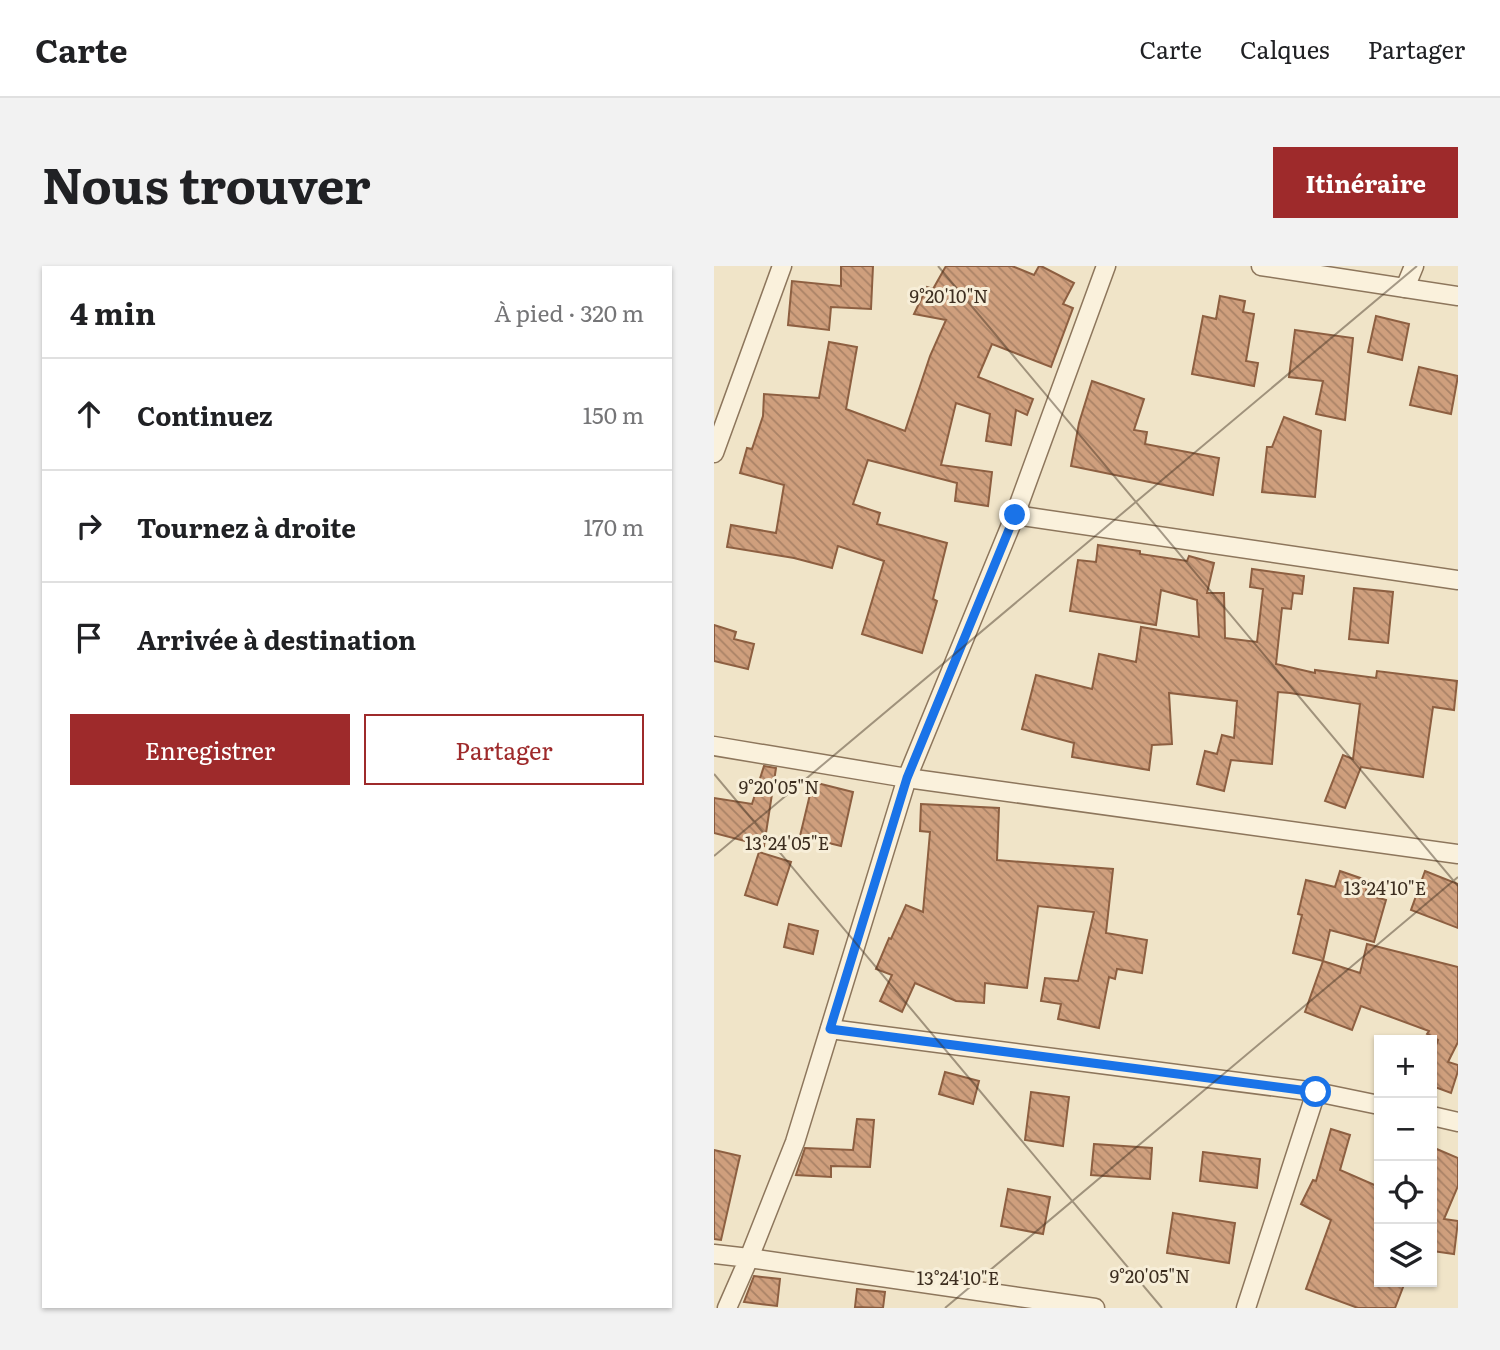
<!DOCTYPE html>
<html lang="fr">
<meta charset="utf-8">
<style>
:root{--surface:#fff;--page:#f2f2f2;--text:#202124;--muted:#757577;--line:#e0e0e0;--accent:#9e2a2b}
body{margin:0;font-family:Literata,serif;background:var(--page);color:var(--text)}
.controls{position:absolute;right:21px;bottom:21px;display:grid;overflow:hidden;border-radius:0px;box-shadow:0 2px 5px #0004}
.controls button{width:63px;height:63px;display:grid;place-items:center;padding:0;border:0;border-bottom:2px solid var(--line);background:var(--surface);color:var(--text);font:35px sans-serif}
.stop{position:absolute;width:21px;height:21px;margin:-16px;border:5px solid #1a73e8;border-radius:50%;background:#fff}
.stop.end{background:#1a73e8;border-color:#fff;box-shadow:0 2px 7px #0008}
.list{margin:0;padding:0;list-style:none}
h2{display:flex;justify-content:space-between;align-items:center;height:91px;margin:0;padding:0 28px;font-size:30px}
h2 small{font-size:23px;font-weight:400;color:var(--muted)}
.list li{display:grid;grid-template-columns:46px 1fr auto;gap:21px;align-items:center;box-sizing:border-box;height:112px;padding:0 28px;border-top:2px solid var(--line)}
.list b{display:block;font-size:26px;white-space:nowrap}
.list em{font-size:23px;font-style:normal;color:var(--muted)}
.actions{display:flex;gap:14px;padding:21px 28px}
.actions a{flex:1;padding:16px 0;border:2px solid var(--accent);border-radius:0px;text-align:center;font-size:24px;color:var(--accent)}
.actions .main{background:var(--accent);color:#fff}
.icon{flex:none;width:38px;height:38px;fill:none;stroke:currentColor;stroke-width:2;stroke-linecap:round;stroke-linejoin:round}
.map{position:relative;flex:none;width:744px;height:1042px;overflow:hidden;border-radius:0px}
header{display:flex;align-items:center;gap:42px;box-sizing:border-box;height:98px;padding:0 35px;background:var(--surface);border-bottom:2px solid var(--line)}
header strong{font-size:33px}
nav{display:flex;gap:38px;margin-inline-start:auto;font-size:24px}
.intro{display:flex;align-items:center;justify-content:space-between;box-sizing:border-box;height:168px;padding:0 42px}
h1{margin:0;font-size:49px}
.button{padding:18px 32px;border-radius:0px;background:var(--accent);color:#fff;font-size:24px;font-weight:700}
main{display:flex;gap:42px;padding:0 42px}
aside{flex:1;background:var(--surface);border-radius:0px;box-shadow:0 2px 5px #0004}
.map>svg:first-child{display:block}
.building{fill:url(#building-back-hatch);stroke:#8d5f41;stroke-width:2}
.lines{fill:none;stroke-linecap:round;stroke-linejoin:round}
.street-casing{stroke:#8d765c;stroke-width:21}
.street{stroke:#faf1dc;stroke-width:18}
.route{stroke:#1a73e8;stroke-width:9}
.ticks{fill:none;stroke:#3d2e20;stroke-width:2;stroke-opacity:0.45}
.ticks-label{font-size:18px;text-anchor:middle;fill:#3d2e20;stroke:#f7eed8;stroke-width:6;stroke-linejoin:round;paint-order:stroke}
</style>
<header>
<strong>Carte</strong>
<nav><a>Carte</a><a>Calques</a><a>Partager</a></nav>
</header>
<div class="intro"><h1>Nous trouver</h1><a class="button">Itinéraire</a></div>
<main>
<aside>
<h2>4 min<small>À pied · 320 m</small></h2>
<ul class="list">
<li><svg class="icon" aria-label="ahead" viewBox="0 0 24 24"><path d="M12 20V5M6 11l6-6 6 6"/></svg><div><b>Continuez</b></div><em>150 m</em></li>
<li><svg class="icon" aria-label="right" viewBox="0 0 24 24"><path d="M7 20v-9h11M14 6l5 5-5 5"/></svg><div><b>Tournez à droite</b></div><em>170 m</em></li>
<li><svg class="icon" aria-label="arrive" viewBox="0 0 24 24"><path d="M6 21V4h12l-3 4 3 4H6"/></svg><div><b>Arrivée à destination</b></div></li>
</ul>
<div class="actions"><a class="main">Enregistrer</a><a>Partager</a></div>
</aside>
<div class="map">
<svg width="744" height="1042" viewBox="0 0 744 1042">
<defs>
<pattern id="building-back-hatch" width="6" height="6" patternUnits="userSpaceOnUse" patternTransform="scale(1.75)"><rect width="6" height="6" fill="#cf9f7d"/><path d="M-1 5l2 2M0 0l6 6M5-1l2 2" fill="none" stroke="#a98266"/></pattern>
</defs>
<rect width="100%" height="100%" fill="#f0e4c8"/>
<g class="building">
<polygon points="127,0 159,0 157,43 117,41 115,64 74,59 78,15 127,20"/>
<polygon points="232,0 298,0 320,9 325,0 327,0 360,17 349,38 359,42 337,101 278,78 264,111 319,133 313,149 302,144 297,179 272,175 276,148 242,137 227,199 278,206 274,240 241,235 243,217 154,194 139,238 166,247 163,258 233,277 219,333 223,335 208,387 148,368 170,295 124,280 118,302 80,292 13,281 17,259 62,267 70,219 26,207 33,182 38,183 49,150 50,128 105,132 115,76 143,81 132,143 191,165 216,90 232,54 200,48 213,21 219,23"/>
<polygon points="506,30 531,35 529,46 540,48 532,95 544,97 540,120 478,108 489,50 502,53"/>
<polygon points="662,50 695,58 688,94 654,86"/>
<polygon points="581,64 639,72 631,154 602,148 609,115 575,111"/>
<polygon points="705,101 744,110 737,148 696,139"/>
<polygon points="378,115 430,133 420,164 433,166 431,178 505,192 499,229 357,200 365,157"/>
<polygon points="570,151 607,165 601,231 548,226 553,181 558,181"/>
<polygon points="384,279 426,285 426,288 473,295 475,290 500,297 493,327 510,327 511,372 543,376 549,323 536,321 538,303 590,310 588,328 579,327 577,343 568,342 562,398 601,407 601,404 662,412 663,405 743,415 740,444 719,441 709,511 647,501 631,542 611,535 629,489 639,493 646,438 576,427 564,426 558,498 517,494 510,525 483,518 491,485 503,488 508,469 520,472 523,435 455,427 458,478 438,479 435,504 358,491 360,477 308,463 322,409 378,423 385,388 422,396 427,361 485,371 483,334 447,324 442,359 356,345 364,294 382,296"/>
<polygon points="640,322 679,326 674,377 635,373"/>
<polygon points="0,359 22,366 20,373 40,378 34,403 0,395"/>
<polygon points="50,500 62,502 50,580 0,567 0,532 38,538"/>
<polygon points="99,516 139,526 127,580 86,570"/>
<polygon points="207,538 285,542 283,594 399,603 392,667 433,674 428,707 403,703 401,713 395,711 385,762 344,753 347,738 327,735 331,712 364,715 380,646 324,640 313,722 271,717 270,737 242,735 201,717 188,746 166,735 178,709 162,703 175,672 177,673 192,639 209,646 216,566 206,565"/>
<polygon points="45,586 77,596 63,639 31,629"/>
<polygon points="626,605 655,615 651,628 672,634 660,676 616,664 609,695 579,687 588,649 584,648 592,614 621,621"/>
<polygon points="711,605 744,618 744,662 697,644"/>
<polygon points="75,658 104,665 99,688 70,681"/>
<polygon points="653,678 744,701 744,776 734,796 744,799 744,805 737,827 721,821 718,828 718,790 724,774 713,768 715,765 647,740 638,764 591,746 609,695 646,707"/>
<polygon points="231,806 265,815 259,838 225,828"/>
<polygon points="317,826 355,831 349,880 311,874"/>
<polygon points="143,853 160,854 156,901 117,900 117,911 82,909 91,882 139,884"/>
<polygon points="617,863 636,869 626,904 665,921 665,1016 691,1016 681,1042 644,1042 592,1023 617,954 587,938 599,914 602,915"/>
<polygon points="380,878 438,882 436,913 377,909"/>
<polygon points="718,881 744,892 744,920 730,953 744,955 740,988 718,985"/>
<polygon points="0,884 26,890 7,974 0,973"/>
<polygon points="489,886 546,893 543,922 486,915"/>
<polygon points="294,923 336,931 329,968 287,960"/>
<polygon points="459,947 521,957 515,997 453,987"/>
<polygon points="40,1010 66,1013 63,1040 30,1036"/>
<polygon points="143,1023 171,1026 169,1042 141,1041"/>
</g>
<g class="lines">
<g class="street-casing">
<g id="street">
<polyline points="547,0 744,30"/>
<polyline points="691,22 700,0"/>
<polyline points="0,187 68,0"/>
<polyline points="301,249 744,314"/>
<polyline points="0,480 193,512 744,588"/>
<polyline points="116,763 602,826 665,839"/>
<polyline points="718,850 744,856"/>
<polyline points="0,988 35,992 13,1042"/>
<polyline points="381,1042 35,992 81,876 193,512 301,249 392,0"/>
<polyline points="532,1042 602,826"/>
</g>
</g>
<use href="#street" class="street"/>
</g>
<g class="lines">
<polyline class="route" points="301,249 193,512 116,763 602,826"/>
</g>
<path class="ticks" d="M224,0L744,620M0,508L448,1042M0,590L703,0M231,1042L744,611"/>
<g class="ticks-label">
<text x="235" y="37">9°20'10"N</text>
<text x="65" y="528">9°20'05"N</text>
<text x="73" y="584">13°24'05"E</text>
<text x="671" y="629">13°24'10"E</text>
<text x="436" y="1017">9°20'05"N</text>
<text x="244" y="1019">13°24'10"E</text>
</g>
</svg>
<div class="controls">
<button>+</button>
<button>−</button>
<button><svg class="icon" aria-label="locate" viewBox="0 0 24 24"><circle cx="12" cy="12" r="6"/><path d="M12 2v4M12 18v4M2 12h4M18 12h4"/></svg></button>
<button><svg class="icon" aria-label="layers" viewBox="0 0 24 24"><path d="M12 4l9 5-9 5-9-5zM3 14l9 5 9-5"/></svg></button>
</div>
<div class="stop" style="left:602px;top:826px"></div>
<div class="stop end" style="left:301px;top:249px"></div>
</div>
</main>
